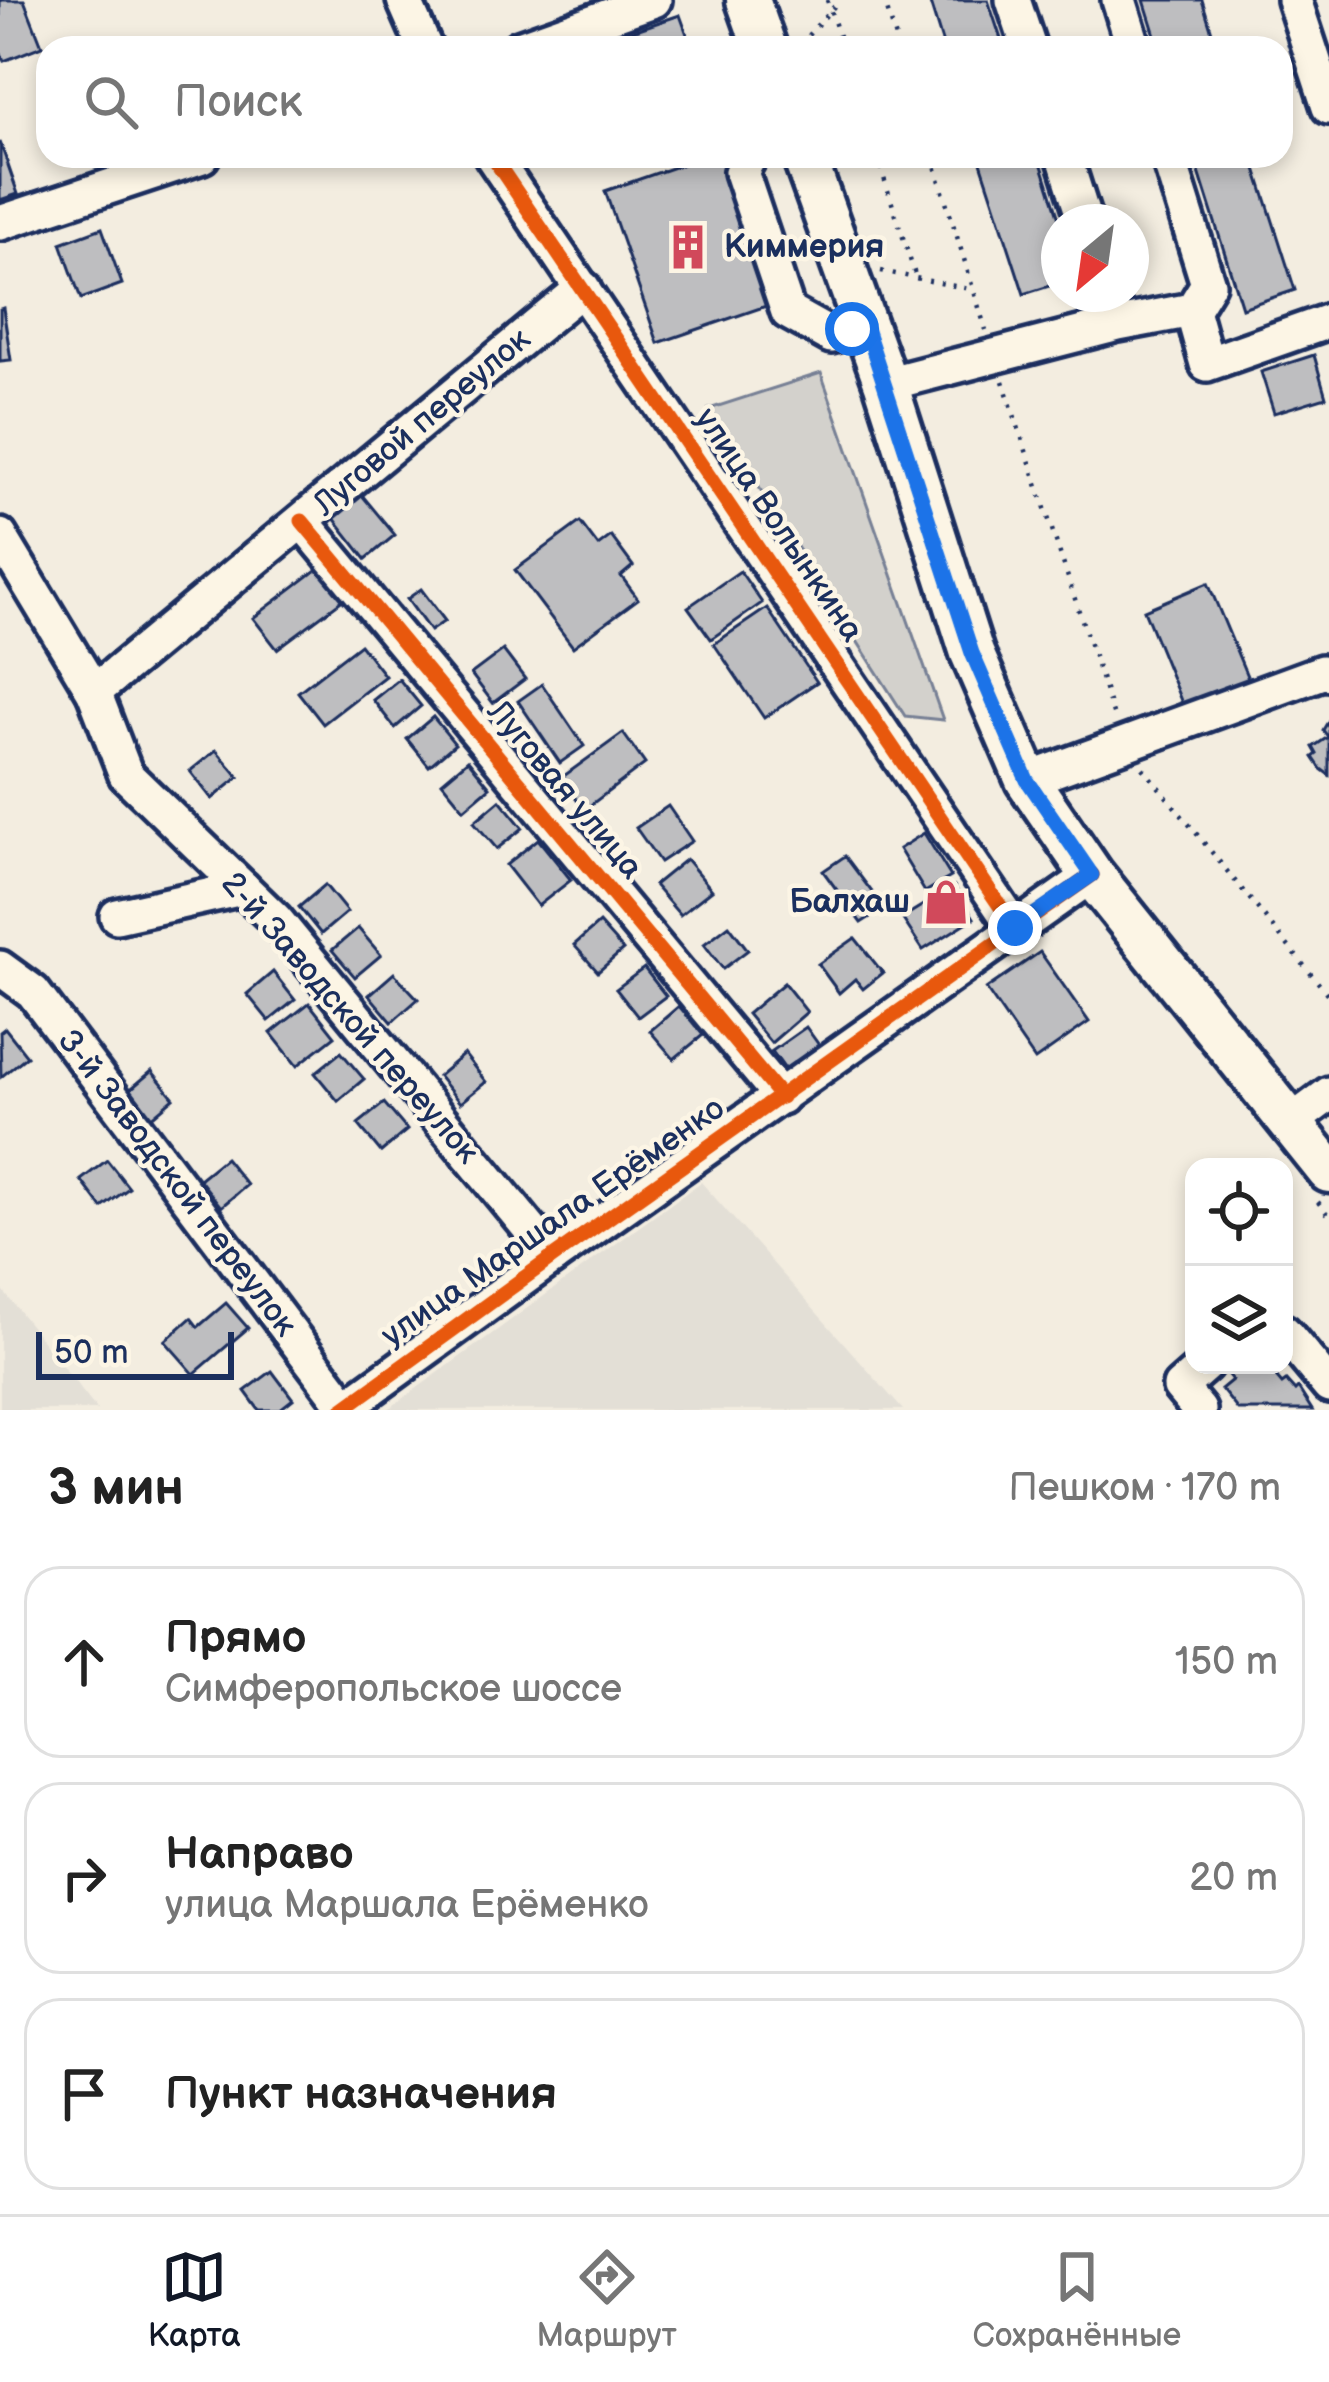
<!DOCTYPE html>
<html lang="ru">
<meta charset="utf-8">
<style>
:root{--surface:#fff;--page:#f2f2f2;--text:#222;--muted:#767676;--line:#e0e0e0;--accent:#111827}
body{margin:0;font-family:"Balsamiq Sans",sans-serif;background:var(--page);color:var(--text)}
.controls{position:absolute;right:36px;bottom:36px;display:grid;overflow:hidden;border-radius:24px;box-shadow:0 6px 18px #0003}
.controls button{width:108px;height:108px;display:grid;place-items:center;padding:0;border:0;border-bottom:3px solid var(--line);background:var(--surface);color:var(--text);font:60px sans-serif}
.compass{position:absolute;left:1041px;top:204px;width:108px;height:108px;border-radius:50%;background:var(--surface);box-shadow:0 6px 18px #0003;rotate:209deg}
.scale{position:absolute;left:36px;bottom:30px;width:198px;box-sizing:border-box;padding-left:12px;border:6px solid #1b2f5e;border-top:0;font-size:33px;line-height:42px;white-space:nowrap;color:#1b2f5e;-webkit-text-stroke:9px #fcf5e5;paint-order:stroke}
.stop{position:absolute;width:36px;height:36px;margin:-27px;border:9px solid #1a73e8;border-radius:50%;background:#fff}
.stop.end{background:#1a73e8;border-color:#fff;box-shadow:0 3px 12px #0008}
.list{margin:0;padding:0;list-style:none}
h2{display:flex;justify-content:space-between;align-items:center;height:156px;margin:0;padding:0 48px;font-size:51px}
h2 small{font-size:39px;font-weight:400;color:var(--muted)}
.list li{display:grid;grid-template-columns:78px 1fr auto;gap:36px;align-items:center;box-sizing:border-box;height:192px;margin:0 24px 24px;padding:0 24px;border:3px solid var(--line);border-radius:36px}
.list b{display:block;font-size:45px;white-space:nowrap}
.list p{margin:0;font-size:39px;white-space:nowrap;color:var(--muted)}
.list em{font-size:39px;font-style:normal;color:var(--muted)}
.icon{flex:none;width:66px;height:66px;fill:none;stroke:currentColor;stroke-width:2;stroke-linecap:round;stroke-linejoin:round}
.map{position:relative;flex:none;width:1329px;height:1410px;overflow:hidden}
.search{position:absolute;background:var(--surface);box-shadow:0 6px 18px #0003;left:36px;right:36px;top:36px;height:132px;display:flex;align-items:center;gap:30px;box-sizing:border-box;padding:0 42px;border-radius:36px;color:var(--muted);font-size:45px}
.sheet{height:804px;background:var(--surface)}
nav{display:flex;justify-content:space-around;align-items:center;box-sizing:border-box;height:168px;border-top:3px solid var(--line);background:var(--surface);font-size:33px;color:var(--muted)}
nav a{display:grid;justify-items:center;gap:6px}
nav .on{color:var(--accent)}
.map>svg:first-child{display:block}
.built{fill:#e3dfd6}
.green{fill:#d3d1cc;stroke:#778095;stroke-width:3}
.building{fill:#bebec0;stroke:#1b2f5e;stroke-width:3}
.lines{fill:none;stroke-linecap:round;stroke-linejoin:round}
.minor-casing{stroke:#1b2f5e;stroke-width:42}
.major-casing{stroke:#1b2f5e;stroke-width:51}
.path{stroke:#1b2f5e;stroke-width:4.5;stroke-dasharray:3 9;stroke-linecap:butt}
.minor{stroke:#fcf5e5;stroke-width:33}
.major{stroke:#fcf5e5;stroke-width:42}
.cycleway-casing{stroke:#fcf5e5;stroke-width:22}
.cycleway{stroke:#e8590c;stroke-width:15}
.route{stroke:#1a73e8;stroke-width:15}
.labels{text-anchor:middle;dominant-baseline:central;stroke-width:9;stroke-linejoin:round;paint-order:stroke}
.poi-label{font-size:33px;font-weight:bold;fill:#1b2f5e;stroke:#fcf5e5;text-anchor:start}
.street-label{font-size:33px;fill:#1b2f5e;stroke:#fcf5e5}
</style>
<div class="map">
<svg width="1329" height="1410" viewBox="0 0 1329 1410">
<rect width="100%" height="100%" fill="#f3ede0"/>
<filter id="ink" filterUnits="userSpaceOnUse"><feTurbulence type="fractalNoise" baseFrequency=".00833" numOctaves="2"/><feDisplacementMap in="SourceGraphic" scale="24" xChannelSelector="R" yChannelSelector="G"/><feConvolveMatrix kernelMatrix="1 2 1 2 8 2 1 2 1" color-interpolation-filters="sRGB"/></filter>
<g filter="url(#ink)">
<g class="built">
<polygon points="701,1182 903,1410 387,1410"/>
<polygon points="0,1287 97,1410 0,1410"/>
</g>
<polygon class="green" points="821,373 943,720 905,716 709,409"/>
<g class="building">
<polygon points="0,0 24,0 42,46 4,61 0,50"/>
<polygon points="929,0 988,0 1004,48 944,48"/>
<polygon points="1144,0 1202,0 1217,48 1159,48"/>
<polygon points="680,15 692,48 583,48"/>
<polygon points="0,142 18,194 0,200"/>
<polygon points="706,156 720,156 772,304 658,343 605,191"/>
<polygon points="979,156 1039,156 1060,222 1059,283 1024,294"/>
<polygon points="1194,156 1252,156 1295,290 1242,308"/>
<polygon points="102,228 122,284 81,299 61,243"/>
<polygon points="3,308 11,360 0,361 0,309"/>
<polygon points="1314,355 1326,397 1274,413 1261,372"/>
<polygon points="361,494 395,535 366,559 333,517"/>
<polygon points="580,522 598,546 611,536 633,566 621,576 638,599 573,647 515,570"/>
<polygon points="320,567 344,599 277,649 253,618"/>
<polygon points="740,571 762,603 711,639 688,607"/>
<polygon points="1208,583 1249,681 1184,708 1144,610"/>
<polygon points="421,589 445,621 430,631 407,599"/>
<polygon points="767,608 817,682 764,718 714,644"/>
<polygon points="360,644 385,676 323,724 298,692"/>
<polygon points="503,650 525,679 493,703 471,674"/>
<polygon points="399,679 421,706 395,728 373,700"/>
<polygon points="542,684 584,746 560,763 518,701"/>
<polygon points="433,717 455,744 429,766 407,739"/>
<polygon points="1329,720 1329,775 1321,769 1313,757 1317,754 1313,747 1328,737 1323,730"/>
<polygon points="623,733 645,764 584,810 561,778"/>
<polygon points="216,750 239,777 212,799 190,771"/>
<polygon points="468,760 490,787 464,809 442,782"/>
<polygon points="500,800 523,828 497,849 474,822"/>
<polygon points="668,806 692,841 660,862 636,828"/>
<polygon points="924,833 951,877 925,892 899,849"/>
<polygon points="538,839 571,880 538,906 506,865"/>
<polygon points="845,856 884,908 861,923 823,871"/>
<polygon points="686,859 712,890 680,915 654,885"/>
<polygon points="325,885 347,912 321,934 299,907"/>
<polygon points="954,886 974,918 923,950 902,918"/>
<polygon points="599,923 623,950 598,972 574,945"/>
<polygon points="729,925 748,950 723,969 704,944"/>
<polygon points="358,928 381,955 355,977 332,950"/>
<polygon points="855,938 883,973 863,989 855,979 839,993 818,964"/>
<polygon points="1040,952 1089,1022 1035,1060 986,989"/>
<polygon points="644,968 666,996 638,1017 616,989"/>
<polygon points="273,972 295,1000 269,1021 247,994"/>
<polygon points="394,973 418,999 392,1022 369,995"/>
<polygon points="784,983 807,1012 771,1043 747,1014"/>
<polygon points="309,1003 335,1036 297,1066 271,1033"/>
<polygon points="679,1006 703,1035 674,1059 650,1031"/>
<polygon points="806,1027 821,1048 787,1072 772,1051"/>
<polygon points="5,1028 27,1056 1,1077 0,1032"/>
<polygon points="341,1052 364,1079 338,1101 315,1073"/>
<polygon points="464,1054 486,1082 460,1103 438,1076"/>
<polygon points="152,1071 174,1098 148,1120 126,1093"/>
<polygon points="384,1103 407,1130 381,1152 358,1124"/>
<polygon points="225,1158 247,1185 221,1207 199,1179"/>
<polygon points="107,1160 129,1188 102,1208 81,1180"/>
<polygon points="226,1303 248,1328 194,1374 165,1341 191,1318 198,1327"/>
<polygon points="1241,1365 1266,1365 1282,1384 1286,1381 1295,1391 1298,1388 1312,1410 1238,1410 1221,1389 1232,1380 1228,1375"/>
<polygon points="272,1371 293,1399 279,1410 259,1410 245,1391"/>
</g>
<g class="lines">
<g class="minor-casing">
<g id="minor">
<polyline points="404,0 425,48"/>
<polyline points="1013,0 1029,48"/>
<polyline points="1119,0 1134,48"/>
<polyline points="1294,0 1329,107"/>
<polyline points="519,48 654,0"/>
<polyline points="492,156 1015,928"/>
<polyline points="750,156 741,172 788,312 831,336 865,325"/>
<polyline points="1064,156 1085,222"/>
<polyline points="1168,156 1208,284 1192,310"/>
<polyline points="0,223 202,156"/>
<polyline points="886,384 1118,324 1192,310 1207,364 1329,321"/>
<polyline points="302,521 781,1097"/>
<polyline points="0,536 94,692 126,775 275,919 553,1257"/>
<polyline points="94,692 583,288"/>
<polyline points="1027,780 1322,672 1329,673"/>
<polyline points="117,916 243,888"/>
<polyline points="0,968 33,992 346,1407"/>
<polyline points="1290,1123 1329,1094"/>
<polyline points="1284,1332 1329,1386"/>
<polyline points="342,1410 553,1257 1092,875"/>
<polyline points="1199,1410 1180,1387 1205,1365"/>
</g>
</g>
<g class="major-casing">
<g id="major">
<polyline points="748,0 765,48"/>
<polyline points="804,156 886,384 972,653 1027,780 1092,875 1329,1171"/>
</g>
</g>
<g class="path">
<polyline points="827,0 843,48"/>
<polyline points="884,0 899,48"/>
<polyline points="800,44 840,0"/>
<polyline points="877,156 916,278"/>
<polyline points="932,156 986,330"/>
<polyline points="881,271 974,290"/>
<polyline points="1003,381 1114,717"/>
<polyline points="1143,768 1329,996"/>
<polyline points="1318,1202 1329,1216"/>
</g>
<use href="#minor" class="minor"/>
<use href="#major" class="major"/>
<g class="cycleway-casing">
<g id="cycleway">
<polyline points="492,156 1015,928"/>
<polyline points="302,521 781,1097"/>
<polyline points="342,1410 553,1257 1092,875"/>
</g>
</g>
<use href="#cycleway" class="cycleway"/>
</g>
</g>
<g class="lines" filter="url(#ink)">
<polyline class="route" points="852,329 865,325 972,653 1027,780 1092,875 1015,928"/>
</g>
<defs>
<g id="building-bare" transform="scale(3.6)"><path d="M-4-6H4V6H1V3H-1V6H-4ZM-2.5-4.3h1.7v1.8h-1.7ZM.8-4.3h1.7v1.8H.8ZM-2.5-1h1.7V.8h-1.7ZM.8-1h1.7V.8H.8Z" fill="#d1495b" stroke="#fcf5e5" stroke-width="2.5" paint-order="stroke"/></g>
<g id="shop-bare" transform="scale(3.6)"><path d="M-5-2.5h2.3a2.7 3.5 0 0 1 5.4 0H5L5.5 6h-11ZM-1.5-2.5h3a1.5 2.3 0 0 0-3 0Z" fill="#d1495b" stroke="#fcf5e5" stroke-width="2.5" paint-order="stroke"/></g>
</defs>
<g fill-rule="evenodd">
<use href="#building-bare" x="688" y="247"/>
<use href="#shop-bare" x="946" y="902"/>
</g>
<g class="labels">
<g class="poi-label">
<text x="724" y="247">Киммерия</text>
<text x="910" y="902" text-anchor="end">Балхаш</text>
</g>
<g class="street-label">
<text transform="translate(422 422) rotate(-40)">Луговой переулок</text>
<text transform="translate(779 525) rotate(56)">улица Волынкина</text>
<text transform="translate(565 790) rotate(50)">Луговая улица</text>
<text transform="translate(350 1018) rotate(49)">2-й Заводской переулок</text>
<text transform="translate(177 1183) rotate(53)">3-й Заводской переулок</text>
<text transform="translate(553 1222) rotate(-35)">улица Маршала Ерёменко</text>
</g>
</g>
</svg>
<div class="controls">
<button><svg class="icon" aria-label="locate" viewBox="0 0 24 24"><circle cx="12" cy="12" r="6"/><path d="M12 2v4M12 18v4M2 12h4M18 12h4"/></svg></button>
<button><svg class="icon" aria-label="layers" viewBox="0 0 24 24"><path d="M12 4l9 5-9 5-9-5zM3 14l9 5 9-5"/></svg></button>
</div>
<svg class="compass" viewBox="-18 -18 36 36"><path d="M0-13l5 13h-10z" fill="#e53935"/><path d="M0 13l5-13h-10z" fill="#767676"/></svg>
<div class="scale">50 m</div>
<div class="stop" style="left:852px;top:329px"></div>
<div class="stop end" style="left:1015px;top:928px"></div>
<div class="search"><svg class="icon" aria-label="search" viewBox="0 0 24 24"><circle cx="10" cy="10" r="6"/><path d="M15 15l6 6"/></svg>Поиск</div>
</div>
<section class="sheet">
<h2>3 мин<small>Пешком · 170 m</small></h2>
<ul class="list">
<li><svg class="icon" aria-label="ahead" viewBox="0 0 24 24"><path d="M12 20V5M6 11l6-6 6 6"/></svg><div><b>Прямо</b><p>Симферопольское шоссе</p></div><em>150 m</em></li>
<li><svg class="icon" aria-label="right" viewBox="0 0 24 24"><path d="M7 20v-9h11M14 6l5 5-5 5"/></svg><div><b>Направо</b><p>улица Маршала Ерёменко</p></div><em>20 m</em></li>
<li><svg class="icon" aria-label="arrive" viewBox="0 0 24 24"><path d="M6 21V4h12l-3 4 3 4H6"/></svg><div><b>Пункт назначения</b></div></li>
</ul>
</section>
<nav>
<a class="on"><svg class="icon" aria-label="map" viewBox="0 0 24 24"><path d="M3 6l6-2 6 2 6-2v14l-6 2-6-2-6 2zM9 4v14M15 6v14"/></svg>Карта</a>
<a><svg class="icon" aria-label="directions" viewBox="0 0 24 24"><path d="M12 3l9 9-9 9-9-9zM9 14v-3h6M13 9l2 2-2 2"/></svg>Маршрут</a>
<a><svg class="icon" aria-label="saved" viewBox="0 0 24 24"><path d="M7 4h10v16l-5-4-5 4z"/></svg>Сохранённые</a>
</nav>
